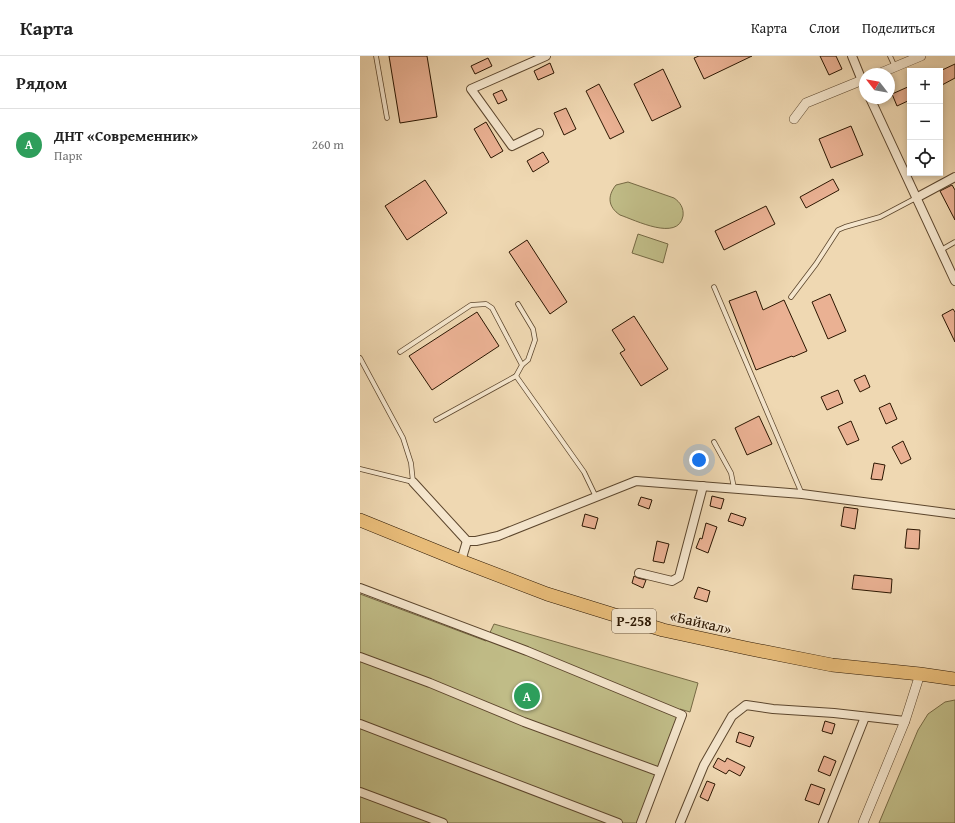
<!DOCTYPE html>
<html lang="ru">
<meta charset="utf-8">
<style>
:root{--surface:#fff;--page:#f6f6f6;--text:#222;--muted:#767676;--line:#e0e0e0;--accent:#0f766e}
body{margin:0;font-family:"Gentium Book Plus",serif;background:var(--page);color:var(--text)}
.controls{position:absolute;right:12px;top:12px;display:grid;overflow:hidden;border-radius:0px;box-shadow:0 2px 6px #0003}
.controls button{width:36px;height:36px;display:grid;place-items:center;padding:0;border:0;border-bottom:1px solid var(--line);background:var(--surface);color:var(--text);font:20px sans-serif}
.compass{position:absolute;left:499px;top:12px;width:36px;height:36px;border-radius:50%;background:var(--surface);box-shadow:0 2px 6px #0003;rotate:301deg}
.you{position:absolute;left:339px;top:404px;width:14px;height:14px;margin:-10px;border:3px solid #fff;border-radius:50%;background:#1a73e8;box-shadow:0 0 0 6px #1a73e833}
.badge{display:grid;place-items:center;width:26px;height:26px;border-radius:50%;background:var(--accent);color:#fff;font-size:13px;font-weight:700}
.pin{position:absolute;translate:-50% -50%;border:2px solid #fff;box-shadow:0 1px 4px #0006}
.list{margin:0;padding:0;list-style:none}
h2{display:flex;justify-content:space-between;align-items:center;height:52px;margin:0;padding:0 16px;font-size:17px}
h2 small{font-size:13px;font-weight:400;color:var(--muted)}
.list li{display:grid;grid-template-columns:26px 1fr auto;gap:12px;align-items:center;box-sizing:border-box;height:72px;padding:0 16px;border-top:1px solid var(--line)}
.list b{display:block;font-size:15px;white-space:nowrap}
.list p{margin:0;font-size:13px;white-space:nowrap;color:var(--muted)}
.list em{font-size:13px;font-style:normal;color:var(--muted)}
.icon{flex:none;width:22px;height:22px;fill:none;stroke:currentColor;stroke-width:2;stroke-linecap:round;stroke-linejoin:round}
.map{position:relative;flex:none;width:595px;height:767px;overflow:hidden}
header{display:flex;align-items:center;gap:24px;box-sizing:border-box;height:56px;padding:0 20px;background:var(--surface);border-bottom:1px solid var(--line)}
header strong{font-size:19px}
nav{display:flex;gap:22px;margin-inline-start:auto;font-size:14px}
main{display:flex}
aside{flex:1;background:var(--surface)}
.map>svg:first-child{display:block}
.green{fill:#c0bc87;stroke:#766944}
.building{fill:#eab193;stroke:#2b1601}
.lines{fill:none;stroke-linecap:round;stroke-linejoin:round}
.service-casing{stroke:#5c462d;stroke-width:5.5}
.minor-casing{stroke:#5c462d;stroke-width:10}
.tertiary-casing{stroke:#5c462d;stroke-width:10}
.trunk-casing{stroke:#2b1601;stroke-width:14}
.service{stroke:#f5e6cd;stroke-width:4}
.minor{stroke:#f5e6cd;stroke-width:8}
.tertiary{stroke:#f5e6cd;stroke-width:9}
.trunk{stroke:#e8bc79;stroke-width:13}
.labels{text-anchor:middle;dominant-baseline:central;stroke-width:3.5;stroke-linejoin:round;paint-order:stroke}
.shield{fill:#f5e6cd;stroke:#68543e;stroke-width:1}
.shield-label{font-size:14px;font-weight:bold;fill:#2b1601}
.street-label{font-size:15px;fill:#2b1601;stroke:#f5e6cd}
</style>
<header>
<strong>Карта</strong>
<nav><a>Карта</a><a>Слои</a><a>Поделиться</a></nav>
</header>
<main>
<aside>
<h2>Рядом<small></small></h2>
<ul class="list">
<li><span class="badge" style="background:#2e9e5b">A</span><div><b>ДНТ «Современник»</b><p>Парк</p></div><em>260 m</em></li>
</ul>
</aside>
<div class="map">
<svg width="595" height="767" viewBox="0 0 595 767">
<rect width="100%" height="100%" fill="#efd8b2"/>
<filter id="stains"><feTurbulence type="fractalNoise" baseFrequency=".005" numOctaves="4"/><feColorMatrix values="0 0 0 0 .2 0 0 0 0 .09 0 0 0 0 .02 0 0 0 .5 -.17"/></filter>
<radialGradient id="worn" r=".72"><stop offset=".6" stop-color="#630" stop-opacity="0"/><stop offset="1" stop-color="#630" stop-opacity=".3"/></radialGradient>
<g class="green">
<path d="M268,126L314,142C320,146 324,152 323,160C318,186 275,164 260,159C248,151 247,140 256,129Z"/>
<polygon points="278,178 308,188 303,207 272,197"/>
<polygon points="0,538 126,585 134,568 338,627 330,656 320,653 277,767 0,767"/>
<polygon points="595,644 595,767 519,767 558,674 568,658 585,646"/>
</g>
<g class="building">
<polygon points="29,0 67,0 77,61 40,67"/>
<polygon points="339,0 392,0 344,23 334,2"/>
<polygon points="460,0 476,0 482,13 469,19"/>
<polygon points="128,2 132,10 115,18 111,10"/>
<polygon points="190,7 194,17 178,24 174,15"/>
<polygon points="595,8 595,22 582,29 580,25 580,15"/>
<polygon points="303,13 321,51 292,65 274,28"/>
<polygon points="239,28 264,76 250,83 226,35"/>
<polygon points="550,30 550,44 537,50 532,38"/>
<polygon points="142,34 147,44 138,48 133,38"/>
<polygon points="206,52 216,73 204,79 194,57"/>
<polygon points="126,66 143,95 131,102 114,73"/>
<polygon points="491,70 503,99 471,112 459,83"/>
<polygon points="183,96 189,106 173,116 167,105"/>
<polygon points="473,123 479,134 446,152 440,141"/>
<polygon points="65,124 87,157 47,184 25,150"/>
<polygon points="592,129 595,134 595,164 580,135"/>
<polygon points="406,150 415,168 364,194 355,175"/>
<polygon points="167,184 207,246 190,258 149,196"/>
<polygon points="396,235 403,254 424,244 447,295 433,301 432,300 396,314 369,245"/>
<polygon points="470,238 486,275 468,283 452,246"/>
<polygon points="593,253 595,256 595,286 582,259"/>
<polygon points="117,256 139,290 72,334 49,300"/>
<polygon points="274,260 308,313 281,330 260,297 265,294 252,274"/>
<polygon points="505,319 510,331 500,336 494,324"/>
<polygon points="478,334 483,347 467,354 461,341"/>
<polygon points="530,347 537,363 526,368 519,352"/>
<polygon points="399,360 412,388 387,399 375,372"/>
<polygon points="491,365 499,384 487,389 478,371"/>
<polygon points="543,385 551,403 541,408 532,391"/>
<polygon points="514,407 525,409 522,424 511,423"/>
<polygon points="352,440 364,443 361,453 350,450"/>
<polygon points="281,441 292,444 289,453 278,449"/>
<polygon points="484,451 498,453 495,473 481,470"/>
<polygon points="371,457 386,462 383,470 368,465"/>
<polygon points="225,458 238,462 235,473 222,470"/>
<polygon points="346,467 357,471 348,497 336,492 340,482 342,483"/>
<polygon points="547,473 560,474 559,493 545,492"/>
<polygon points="297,485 309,488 304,507 293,505"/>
<polygon points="494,519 532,523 531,537 492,533"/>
<polygon points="274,520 278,522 286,524 283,532 272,527"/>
<polygon points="338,531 350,535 347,546 334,542"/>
<polygon points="465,665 475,668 472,678 462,675"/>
<polygon points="379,676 394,681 390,691 376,686"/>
<polygon points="464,700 476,705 470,720 458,715"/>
<polygon points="358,702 365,706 367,702 385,711 380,720 369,714 366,718 353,711"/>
<polygon points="347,725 355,728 348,745 340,741"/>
<polygon points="451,728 465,733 459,749 445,744"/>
</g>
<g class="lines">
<g class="service-casing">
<g id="service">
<polyline points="16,0 27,62"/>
<polyline points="530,0 535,11"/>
<polyline points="581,194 595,186"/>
<polyline points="354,231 442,438"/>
<polyline points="431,241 456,208 478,174 485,171 520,161 556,142"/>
<polyline points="158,248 173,273 175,284 168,304 162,309"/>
<polyline points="40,296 111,249 126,248 132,252 162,309 156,320"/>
<polyline points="0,302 43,382 51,407 53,426 0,413"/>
<polyline points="76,364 156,320 224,416 236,441"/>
<polyline points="354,386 371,417 374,432"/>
</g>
</g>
<g class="minor-casing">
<g id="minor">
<polyline points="492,0 505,32"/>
<polyline points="510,42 595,225"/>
<polyline points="179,77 152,90 111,33 186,0"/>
<polyline points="556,142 595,121"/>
<polyline points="53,426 107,485 116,485 138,480 276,425 442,438 595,458"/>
<polyline points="101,505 107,485"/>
<polyline points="279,517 312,525 319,521 343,430"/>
<polyline points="0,532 167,595 322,659 281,767"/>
<polyline points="0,601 70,627 164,666 300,716"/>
<polyline points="0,668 258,767"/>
<polyline points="0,736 83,767"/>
<polyline points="320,767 344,709 372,660 386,649 413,653 474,657 545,665"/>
<polyline points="463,767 505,661"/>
</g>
</g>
<g class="tertiary-casing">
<g id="tertiary">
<polyline points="518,18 561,0"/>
<polyline points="434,63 446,47 505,23"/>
<polyline points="503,767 545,665 560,618"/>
</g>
</g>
<g class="trunk-casing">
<polyline id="trunk" points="0,464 101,505 187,538 303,574 386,592 472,609 560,618 595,623"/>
</g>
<use href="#service" class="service"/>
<use href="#minor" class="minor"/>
<use href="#tertiary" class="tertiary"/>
<use href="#trunk" class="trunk"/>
</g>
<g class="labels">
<rect class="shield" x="252" y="553" width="44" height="24" rx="3"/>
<g class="shield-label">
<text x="274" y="565">Р-258</text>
</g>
<g class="street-label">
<text transform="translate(341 566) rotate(13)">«Байкал»</text>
</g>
</g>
<rect width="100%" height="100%" filter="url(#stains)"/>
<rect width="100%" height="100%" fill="url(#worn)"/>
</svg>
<div class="controls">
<button>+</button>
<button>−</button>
<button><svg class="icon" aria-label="locate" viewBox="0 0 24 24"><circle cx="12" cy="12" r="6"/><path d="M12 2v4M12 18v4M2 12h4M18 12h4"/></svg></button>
</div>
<svg class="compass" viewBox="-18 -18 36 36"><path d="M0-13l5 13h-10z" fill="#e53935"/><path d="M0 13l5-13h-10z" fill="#767676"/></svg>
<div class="you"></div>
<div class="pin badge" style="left:167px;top:640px;background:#2e9e5b">A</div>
</div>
</main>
